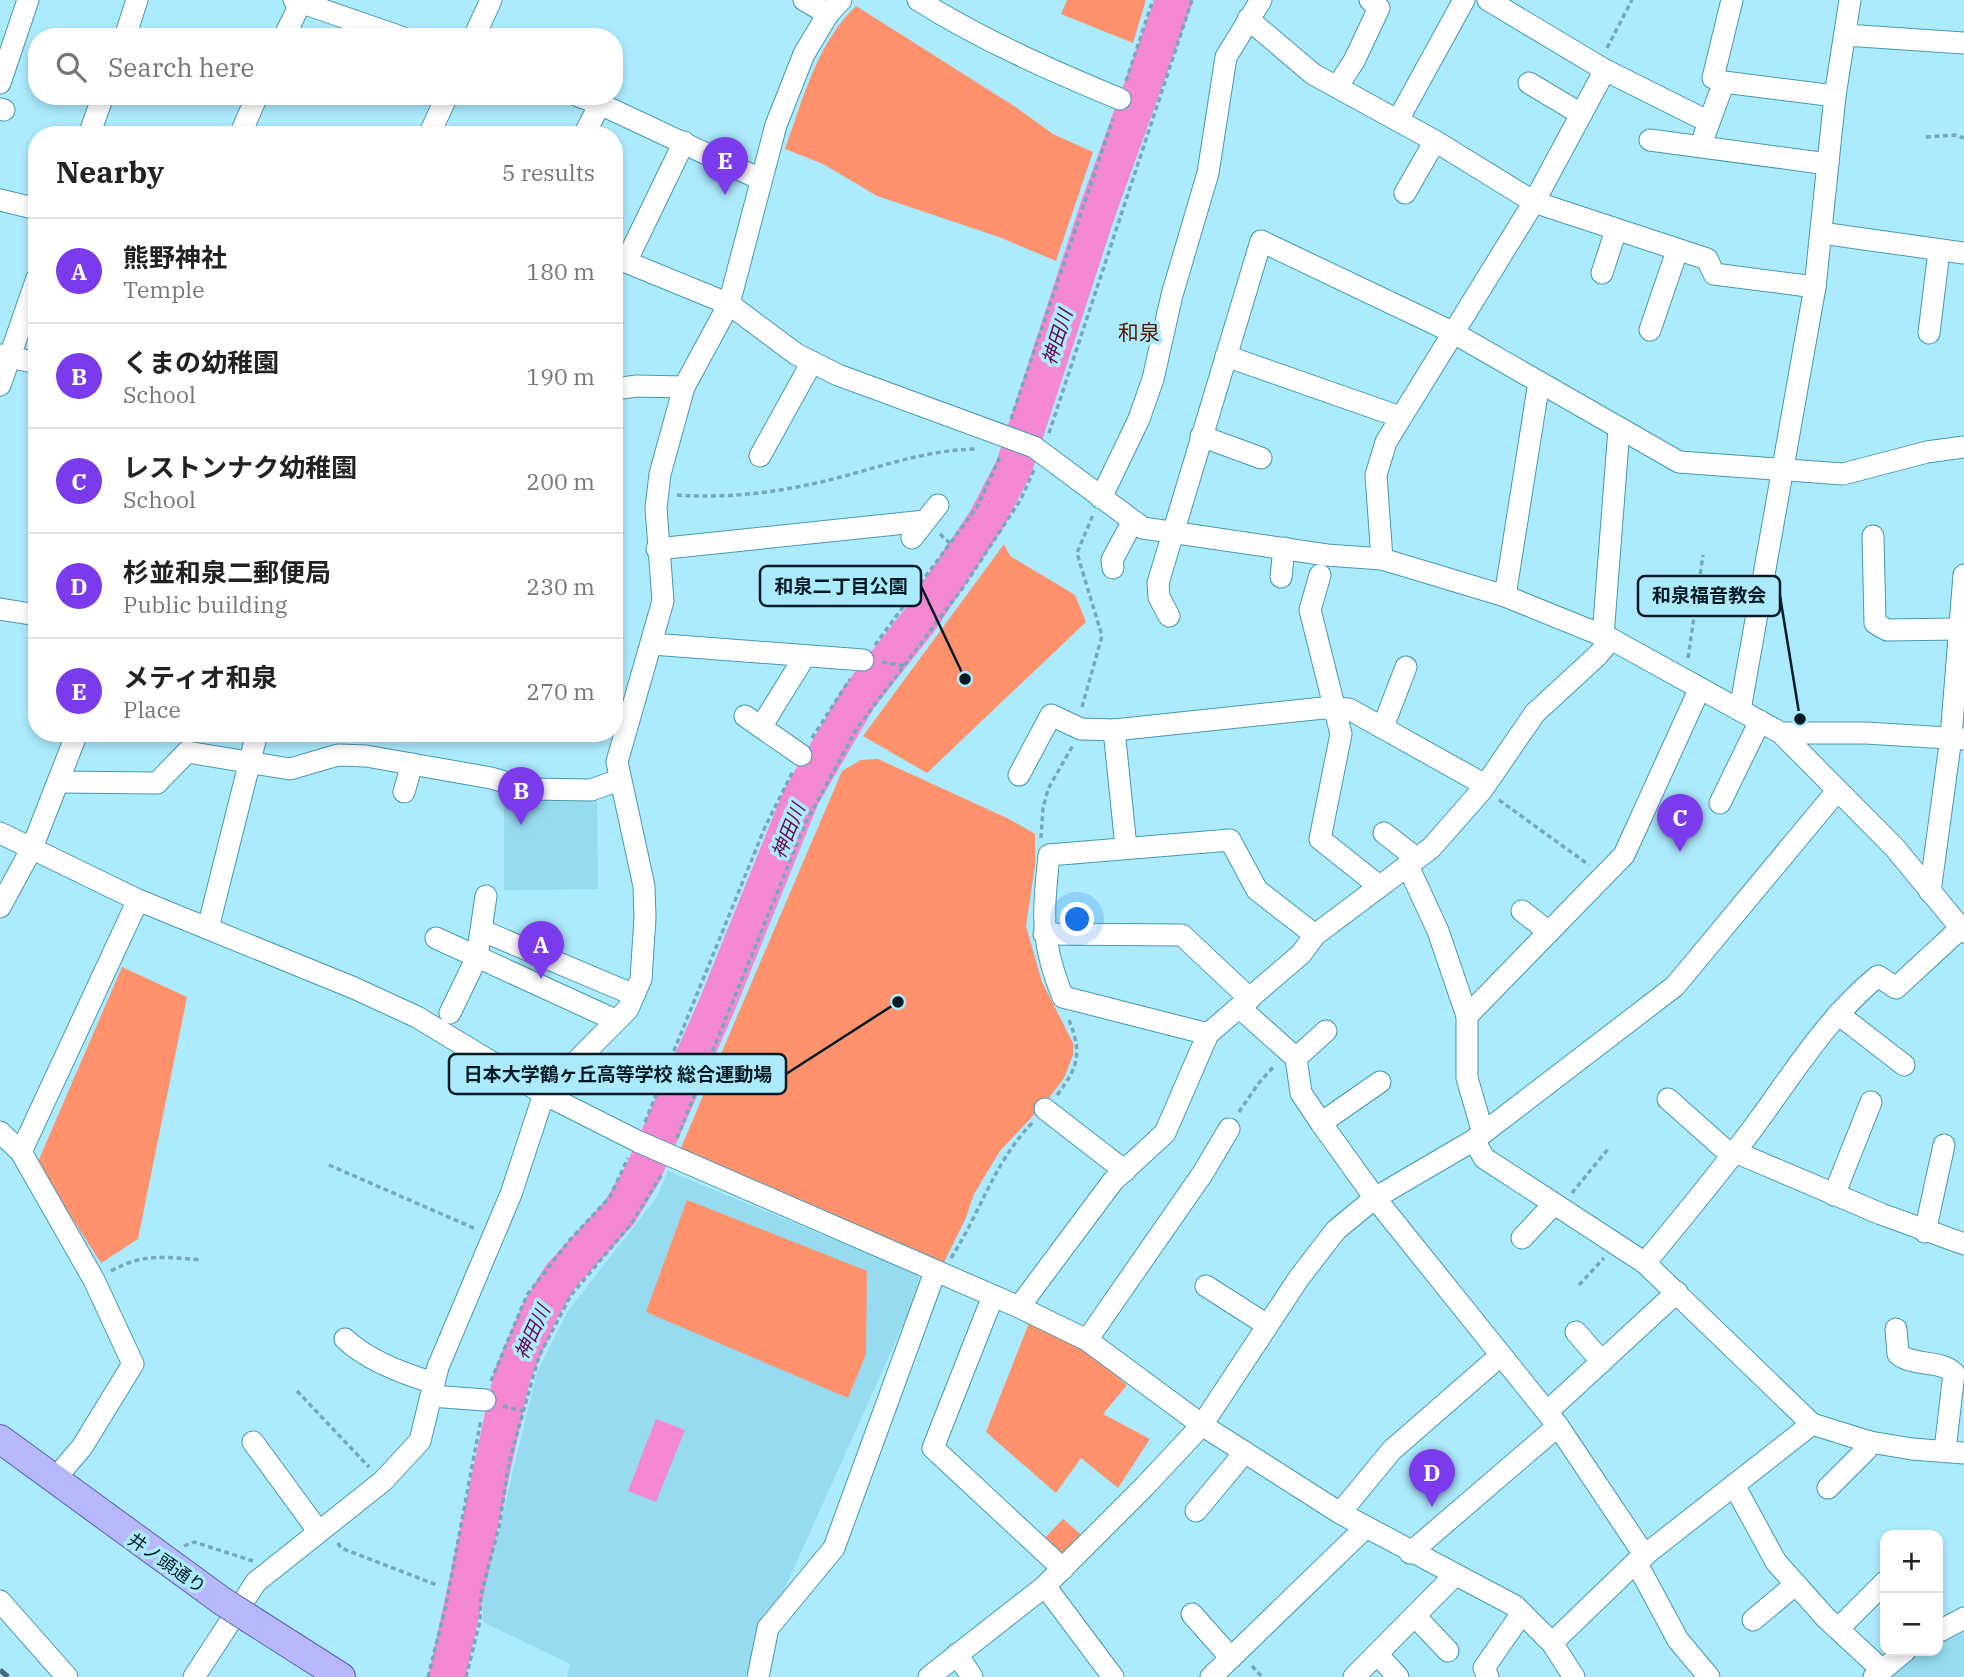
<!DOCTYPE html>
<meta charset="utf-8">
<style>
:root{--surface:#fff;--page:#f6f6f6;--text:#222;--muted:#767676;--line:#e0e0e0;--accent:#7c3aed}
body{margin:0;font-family:"IBM Plex Serif","Noto Sans JP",serif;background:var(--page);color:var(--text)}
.controls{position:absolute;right:21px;bottom:21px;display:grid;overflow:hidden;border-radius:14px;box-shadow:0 4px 10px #0003}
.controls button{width:63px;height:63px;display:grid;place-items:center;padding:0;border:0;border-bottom:2px solid var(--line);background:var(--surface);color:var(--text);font:35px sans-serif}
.you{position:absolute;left:1078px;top:920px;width:24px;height:24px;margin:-18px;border:5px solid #fff;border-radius:50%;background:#1a73e8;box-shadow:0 0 0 10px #1a73e833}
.badge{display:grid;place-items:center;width:46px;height:46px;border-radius:50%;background:var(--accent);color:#fff;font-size:23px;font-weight:700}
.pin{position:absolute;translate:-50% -58px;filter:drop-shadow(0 2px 4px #0008)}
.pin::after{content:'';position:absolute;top:37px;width:24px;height:21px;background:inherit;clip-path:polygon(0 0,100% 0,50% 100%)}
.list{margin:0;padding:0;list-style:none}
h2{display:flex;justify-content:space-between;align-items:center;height:91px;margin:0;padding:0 28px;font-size:30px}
h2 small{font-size:23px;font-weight:400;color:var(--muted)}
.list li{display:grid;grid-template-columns:46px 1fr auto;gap:21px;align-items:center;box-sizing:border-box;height:105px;padding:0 28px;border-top:2px solid var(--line)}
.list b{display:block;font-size:26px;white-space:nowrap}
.list p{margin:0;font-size:23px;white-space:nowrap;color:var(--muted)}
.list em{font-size:23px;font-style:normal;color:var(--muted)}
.icon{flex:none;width:38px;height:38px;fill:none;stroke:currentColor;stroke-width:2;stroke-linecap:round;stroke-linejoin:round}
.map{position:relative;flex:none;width:1964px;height:1677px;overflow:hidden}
.search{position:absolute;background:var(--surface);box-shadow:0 4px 10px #0003;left:28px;top:28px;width:595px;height:77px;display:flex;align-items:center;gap:18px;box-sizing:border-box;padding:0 24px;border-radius:28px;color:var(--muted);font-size:26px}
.panel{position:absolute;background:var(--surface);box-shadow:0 4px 10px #0003;left:28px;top:126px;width:595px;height:616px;border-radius:28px}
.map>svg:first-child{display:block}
.built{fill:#96dbf0}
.green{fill:#ff926c}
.water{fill:#f588d3}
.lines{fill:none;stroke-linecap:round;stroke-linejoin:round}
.river{stroke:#f588d3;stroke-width:37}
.minor-casing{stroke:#4798b0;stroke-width:23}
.major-casing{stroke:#5762ae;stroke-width:30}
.path{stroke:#76a8b8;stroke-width:3.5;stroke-dasharray:5 3.5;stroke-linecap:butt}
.minor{stroke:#fff;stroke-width:21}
.major{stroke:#b6b8fb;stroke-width:28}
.rail{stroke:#436a76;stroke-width:5;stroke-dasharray:14 7;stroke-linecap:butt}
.major-bridge-casing{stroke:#5762ae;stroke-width:30;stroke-linecap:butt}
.major-bridge{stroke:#b6b8fb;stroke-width:28}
.labels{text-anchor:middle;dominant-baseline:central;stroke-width:7;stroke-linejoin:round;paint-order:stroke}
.street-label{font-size:18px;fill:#021b23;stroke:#aceafe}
.water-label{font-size:19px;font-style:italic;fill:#680052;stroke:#aceafe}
.quarter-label{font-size:21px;fill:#571700;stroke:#aceafe}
.leader{fill:none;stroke:#021b23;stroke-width:2.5}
.callout-dot{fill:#021b23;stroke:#aceafe;stroke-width:2.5}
.callout{fill:#aceafe;stroke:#021b23;stroke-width:2.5}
.callout-label{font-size:19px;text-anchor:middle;font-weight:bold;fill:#021b23}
</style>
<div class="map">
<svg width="1964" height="1677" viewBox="0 0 1964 1677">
<rect width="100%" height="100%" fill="#aceafe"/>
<g class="built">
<polygon points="504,788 597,795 598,889 504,890"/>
<polygon points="668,1171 918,1274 921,1285 745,1677 567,1677 570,1664 483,1622 483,1595 537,1372 568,1311 657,1197"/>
<polygon points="1964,1626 1964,1677 1881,1677 1899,1660 1917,1651 1938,1651 1938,1640"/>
</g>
<g class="green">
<polygon points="1067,0 1146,0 1133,43 1061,14"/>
<path d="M856,6L1014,106L1053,134L1093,152L1056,261L999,237L877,196L823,164L785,149C803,99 817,43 856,6Z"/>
<polygon points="1004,544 1010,556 1075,595 1086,622 927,773 863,736"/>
<polygon points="878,759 1009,819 1035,834 1035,866 1026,926 1042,982 1073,1043 1073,1055 1064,1078 1046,1102 1000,1151 974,1194 965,1220 943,1264 680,1150 842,771 861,760"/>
<polygon points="122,967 187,997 138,1239 101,1263 37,1164"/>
<polygon points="687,1200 867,1271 866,1354 848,1398 646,1312"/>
<polygon points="1029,1323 1078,1343 1127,1385 1103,1414 1150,1439 1118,1488 1081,1458 1056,1493 986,1432"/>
<polygon points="1063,1519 1085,1538 1063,1560 1041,1542"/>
</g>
<polygon class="water" points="656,1419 685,1430 656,1502 628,1491"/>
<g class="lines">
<polyline class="river" points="447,1677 512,1376 540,1311 561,1276 619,1213 642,1175 717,1005 801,797 859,697 919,621 987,519 1014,467 1098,209 1174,0"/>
<g class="minor-casing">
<g id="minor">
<polyline points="294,0 401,37"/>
<polyline points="804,0 828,14"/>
<path d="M918,0C982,40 1050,70 1120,99"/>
<polyline points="1488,0 1605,70 1709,122"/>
<polyline points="1732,0 1713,78 1724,82 1835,96"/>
<polyline points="1248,19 1313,74 1435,141 1534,202 1707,259 1714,274 1815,287"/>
<polyline points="1845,35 1964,43"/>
<polyline points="125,37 137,0"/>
<polyline points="284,37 302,0"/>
<polyline points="474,37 491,0"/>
<polyline points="0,83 28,0"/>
<polyline points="1529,83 1581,114"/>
<polyline points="1337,87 1354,61 1379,8 1370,0"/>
<polyline points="578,96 600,104 760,179"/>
<polyline points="0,109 4,110"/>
<polyline points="1398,120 1464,0"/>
<polyline points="89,135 103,96"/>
<polyline points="240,135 257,96"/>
<polyline points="429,135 447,96"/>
<polyline points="584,135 600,104"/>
<polyline points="1704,136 1724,82"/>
<polyline points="1650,140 1828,164"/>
<polyline points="1405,193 1435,141"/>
<polyline points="0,200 37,209"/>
<polyline points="1821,233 1964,253"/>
<polyline points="614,257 729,304 796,354 838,375 1034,447 1143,528 1327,555 1382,559 1505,596 1611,639 1781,733 1895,848 1964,932"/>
<polyline points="626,262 684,142"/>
<polyline points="1602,273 1616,230"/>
<polyline points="1650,330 1677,251"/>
<polyline points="1929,333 1939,251"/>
<polyline points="0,355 37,363"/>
<polyline points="1226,356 1400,417"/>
<polyline points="0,385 37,278"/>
<polyline points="614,389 637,386 684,387"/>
<polyline points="1201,436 1261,458"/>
<polyline points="760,456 812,362"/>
<polyline points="1101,498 1139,419 1153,379 1172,295 1208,173 1226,57 1261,0"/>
<polyline points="1873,536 1875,623 1887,630 1958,629"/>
<polyline points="912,538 938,505"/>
<polyline points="657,549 925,521"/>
<polyline points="1382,559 1376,475 1386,442 1534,202 1605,70"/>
<polyline points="1113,568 1112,560 1133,521"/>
<polyline points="1320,575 1310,610 1341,734 1320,839 1379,886"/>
<polyline points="1281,577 1284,548"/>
<polyline points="1505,596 1539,382"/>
<polyline points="0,609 37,615"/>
<polyline points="1169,616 1159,597 1158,583 1261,241 1452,332 1679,462 1843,474 1927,452 1964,447"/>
<polyline points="1603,636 1619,429"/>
<polyline points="652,644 863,660"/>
<polyline points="1740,710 1815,287 1835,96 1850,0"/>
<polyline points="745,716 801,755"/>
<polyline points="761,727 805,656"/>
<polyline points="1383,727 1406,667"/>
<polyline points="1114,730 1126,847"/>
<polyline points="1781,733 1866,733 1964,739"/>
<polyline points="1019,775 1051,715 1081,729 1114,730 1323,708 1349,709 1485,785"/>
<polyline points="58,782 157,783 187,752 290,769 338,755 366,756 491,778 530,789 591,790 619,780"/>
<polyline points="404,792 412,764"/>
<polyline points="1720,803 1760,721"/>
<polyline points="0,833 138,900 354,988 417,1017 544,1094 637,1141 1019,1307 1087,1340 1202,1425 1340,1513 1515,1606 1552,1643 1574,1677"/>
<polyline points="1384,833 1416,858"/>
<polyline points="1408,866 1438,931 1467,1016 1467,1078 1483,1133"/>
<polyline points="1930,892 1951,737 1964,575"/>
<polyline points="0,907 32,848 77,733"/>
<polyline points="1522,911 1549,932"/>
<polyline points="208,928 257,733"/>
<polyline points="483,931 634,995"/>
<polyline points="1044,934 1182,935 1250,999"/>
<polyline points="436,938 615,1020"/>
<polyline points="1240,1008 1296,1058 1301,1093 1321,1123 1375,1198 1558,1426 1645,1556"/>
<polyline points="450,1013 477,957 486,896"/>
<polyline points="1838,1014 1904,1065"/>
<polyline points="1467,1016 1624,855 1699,690"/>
<path d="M1208,1034L1063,997C1040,941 1043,914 1049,855L1230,840L1257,890L1315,935"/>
<polyline points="1296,1058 1326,1031"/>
<polyline points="1668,1099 1732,1156"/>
<polyline points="1045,1109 1125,1171"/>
<polyline points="1321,1123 1380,1082"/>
<polyline points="0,1132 21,1152 94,1280 133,1364 82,1447 54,1480"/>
<polyline points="1474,1140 1484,1158 1645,1263 1812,1424 1870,1442 1912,1449 1964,1453"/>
<polyline points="21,1152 138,900"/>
<polyline points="1735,1152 1881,1214 1964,1244"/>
<polyline points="1834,1195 1871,1102"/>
<polyline points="1925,1232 1944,1145"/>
<polyline points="1522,1238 1554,1204"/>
<path d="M1645,1263C1684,1216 1723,1169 1759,1120C1796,1069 1828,1017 1878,976L1896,988L1961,928"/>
<polyline points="1206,1286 1267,1325"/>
<polyline points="993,1296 933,1448 1063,1569"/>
<polyline points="1019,1307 1113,1181 1165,1133 1208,1034 1301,954 1315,935 1431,848 1482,790 1535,713 1598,655 1611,639"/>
<path d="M1896,1329L1898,1354C1914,1367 1939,1359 1954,1373L1945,1450"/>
<polyline points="1576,1332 1602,1362"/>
<path d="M345,1339C368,1361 404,1374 434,1383"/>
<polyline points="1087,1340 1203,1173 1229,1129"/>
<polyline points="431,1396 485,1400"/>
<polyline points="1547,1412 1677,1292"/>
<polyline points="253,1442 319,1532"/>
<polyline points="1734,1485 1776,1562 1826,1618 1882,1670"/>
<polyline points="1828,1488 1867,1449 1870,1442"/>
<polyline points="1196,1511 1245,1452"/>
<polyline points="1340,1513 1392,1450 1501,1355"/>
<polyline points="1410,1553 1558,1426"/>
<polyline points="1636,1562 1678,1640 1709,1677"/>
<polyline points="1045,1586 1113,1677"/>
<polyline points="0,1601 67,1677"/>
<polyline points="1192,1614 1231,1658"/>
<polyline points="1415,1616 1448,1651"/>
<polyline points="1753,1620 1795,1585"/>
<polyline points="1838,1629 1885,1582"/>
<polyline points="1938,1632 1964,1618"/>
<polyline points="1552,1643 1636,1562 1812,1424"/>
<polyline points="957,1654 972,1677"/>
<polyline points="1377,1654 1398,1677"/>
<polyline points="194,1677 256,1582 383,1481 420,1441 438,1367 511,1194 544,1094 628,1009 641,979 645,918 644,886 617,762 663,601 656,508 660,474 684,387 729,304 776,125 804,54 828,14 841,0"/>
<polyline points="758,1677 768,1628 834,1548 935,1272"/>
<polyline points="929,1677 1045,1586 1145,1486 1202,1425 1299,1278 1336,1230 1375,1198 1474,1140 1675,986 1837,791"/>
<polyline points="1211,1677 1364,1529"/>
<polyline points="1354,1677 1455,1575"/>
<polyline points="1488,1677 1484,1668 1522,1613"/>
<polyline points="1874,1677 1905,1651"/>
</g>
</g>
<g class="major-casing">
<g id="major">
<polyline points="0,1439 222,1601"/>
<polyline points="250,1619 341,1677"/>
</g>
</g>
<g class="path">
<polyline points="1607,48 1632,0"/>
<polyline points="1126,81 1153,0"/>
<polyline points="1926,137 1955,135 1964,138"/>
<polyline points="1011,419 1113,119"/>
<polyline points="1049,433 1192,0"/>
<path d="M677,495C720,498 765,494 807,485C863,474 917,450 976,449"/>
<polyline points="940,534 952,545"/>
<polyline points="875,645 977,507 1000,457"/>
<polyline points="1688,658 1703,555"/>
<polyline points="882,662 905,666"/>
<polyline points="1082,707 1102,636 1077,553 1093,515"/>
<polyline points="812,738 850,679"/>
<polyline points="1499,800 1589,865"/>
<polyline points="1041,838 1043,808 1048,789 1073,745"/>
<path d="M1057,1095C1079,1067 1082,1052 1069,1020"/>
<polyline points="1239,1112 1258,1084 1275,1065"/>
<polyline points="645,1122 765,827 793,771"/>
<polyline points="677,1138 806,822 857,728 964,586 1021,499 1034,470"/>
<polyline points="329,1165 476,1229"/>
<polyline points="1572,1193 1608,1149"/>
<path d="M951,1258C982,1210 992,1165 1033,1122"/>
<path d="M111,1271C143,1253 166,1257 202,1260"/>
<polyline points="1579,1285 1604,1258"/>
<polyline points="491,1381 527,1295 569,1241 610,1197 628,1158"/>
<polyline points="297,1391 369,1467"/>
<polyline points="503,1406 523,1411"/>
<polyline points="338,1543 341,1548 437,1585"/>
<polyline points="184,1546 194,1542 253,1561"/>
<polyline points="1252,1666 1262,1677"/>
<polyline points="428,1677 446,1605 481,1419"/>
<polyline points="466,1677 480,1621 481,1594 499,1527 509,1462 539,1356 571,1295 631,1224 662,1174"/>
</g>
<use href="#minor" class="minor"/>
<use href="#major" class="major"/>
<polyline class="rail" points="0,1670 8,1677"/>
<g class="major-bridge-casing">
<polyline id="major-bridge" points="222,1601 250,1619"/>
</g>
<use href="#major-bridge" class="major-bridge"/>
</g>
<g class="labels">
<g class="street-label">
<text transform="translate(167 1563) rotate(35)">井ノ頭通り</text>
</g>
<g class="water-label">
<text transform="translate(1057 337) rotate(-72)">神田川</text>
<text transform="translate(788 831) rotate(-68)">神田川</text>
<text transform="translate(532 1332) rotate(-65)">神田川</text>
</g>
<g class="quarter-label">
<text x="1139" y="332">和泉</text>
</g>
</g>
<path class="leader" d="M965 679L921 586M1800 719L1780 596M898 1002L786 1074"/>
<g class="callout-dot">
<circle cx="965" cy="679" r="7"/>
<circle cx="1800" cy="719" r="7"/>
<circle cx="898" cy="1002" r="7"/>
</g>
<g class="callout">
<rect x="760" y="566" width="161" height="40" rx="7"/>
<rect x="1638" y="576" width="142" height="40" rx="7"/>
<rect x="449" y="1054" width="337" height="40" rx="7"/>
</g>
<g class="callout-label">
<text x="841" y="593">和泉二丁目公園</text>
<text x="1709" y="602">和泉福音教会</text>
<text x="618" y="1081">日本大学鶴ヶ丘高等学校 総合運動場</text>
</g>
</svg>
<div class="controls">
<button>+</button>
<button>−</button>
</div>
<div class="you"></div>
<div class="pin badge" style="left:541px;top:979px">A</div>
<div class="pin badge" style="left:521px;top:825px">B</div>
<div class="pin badge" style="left:1680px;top:852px">C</div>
<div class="pin badge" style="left:1432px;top:1507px">D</div>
<div class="pin badge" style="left:725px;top:195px">E</div>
<div class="search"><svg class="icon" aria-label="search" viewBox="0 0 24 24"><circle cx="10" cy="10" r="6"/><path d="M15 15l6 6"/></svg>Search here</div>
<section class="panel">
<h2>Nearby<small>5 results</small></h2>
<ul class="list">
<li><span class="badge">A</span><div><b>熊野神社</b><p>Temple</p></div><em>180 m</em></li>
<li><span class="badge">B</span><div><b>くまの幼稚園</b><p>School</p></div><em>190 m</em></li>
<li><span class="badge">C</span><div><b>レストンナク幼稚園</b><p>School</p></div><em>200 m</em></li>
<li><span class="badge">D</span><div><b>杉並和泉二郵便局</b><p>Public building</p></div><em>230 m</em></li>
<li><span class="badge">E</span><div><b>メティオ和泉</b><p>Place</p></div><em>270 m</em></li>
</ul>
</section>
</div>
